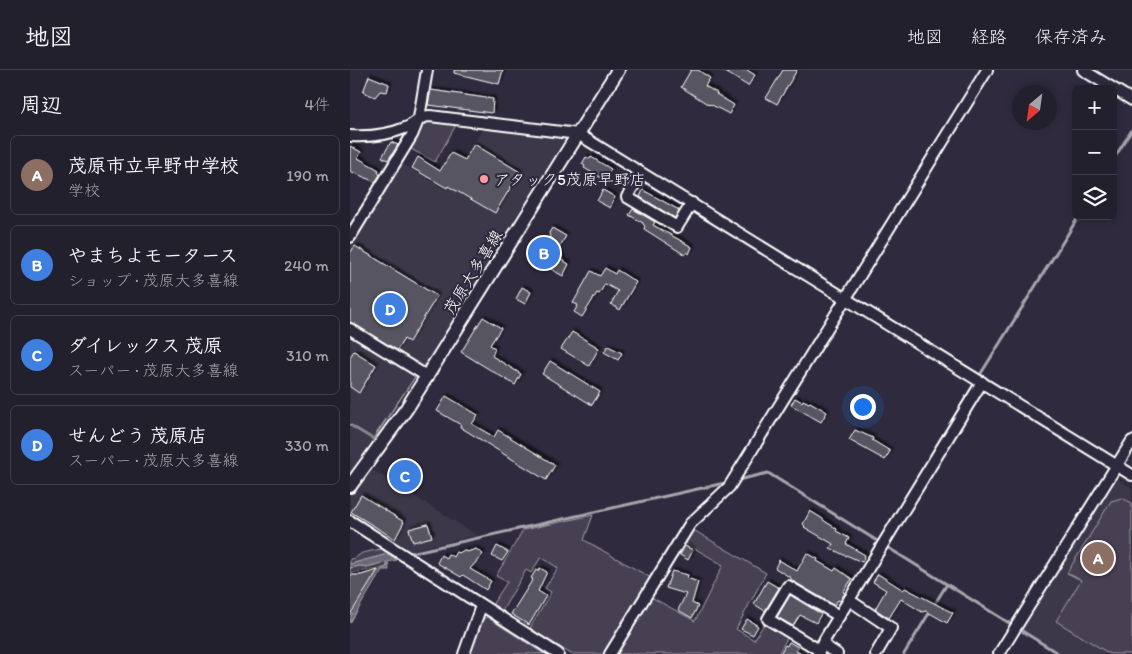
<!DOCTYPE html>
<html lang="ja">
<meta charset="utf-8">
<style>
:root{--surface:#23202e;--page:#2b2836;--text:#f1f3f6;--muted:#a3a3aa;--line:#403e4a;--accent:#8c9099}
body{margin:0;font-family:Itim,"Klee One",sans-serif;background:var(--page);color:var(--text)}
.controls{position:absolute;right:15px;top:15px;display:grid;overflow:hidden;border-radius:8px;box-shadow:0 2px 8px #0003}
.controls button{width:45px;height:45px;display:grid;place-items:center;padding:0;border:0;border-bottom:1px solid var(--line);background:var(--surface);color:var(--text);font:25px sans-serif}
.compass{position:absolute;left:662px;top:15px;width:45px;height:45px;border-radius:50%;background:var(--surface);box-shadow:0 2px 8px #0003;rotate:209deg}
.you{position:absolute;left:512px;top:336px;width:18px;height:18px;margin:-12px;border:4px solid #fff;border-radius:50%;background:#1a73e8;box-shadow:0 0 0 8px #1a73e833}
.badge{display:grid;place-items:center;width:32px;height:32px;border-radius:50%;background:var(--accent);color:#fff;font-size:16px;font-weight:700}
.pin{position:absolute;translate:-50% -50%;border:2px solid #fff;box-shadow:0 1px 5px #0006}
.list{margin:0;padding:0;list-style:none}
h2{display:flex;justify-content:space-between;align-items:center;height:65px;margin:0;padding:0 20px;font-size:21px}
h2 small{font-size:16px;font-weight:400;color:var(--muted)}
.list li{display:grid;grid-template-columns:32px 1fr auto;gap:15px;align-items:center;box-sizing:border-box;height:80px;margin:0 10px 10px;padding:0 10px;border:1px solid var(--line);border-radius:8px}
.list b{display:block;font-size:19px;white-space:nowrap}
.list p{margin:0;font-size:16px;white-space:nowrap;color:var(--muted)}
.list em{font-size:16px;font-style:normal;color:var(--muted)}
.icon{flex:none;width:28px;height:28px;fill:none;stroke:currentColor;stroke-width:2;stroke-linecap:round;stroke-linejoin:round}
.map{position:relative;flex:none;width:782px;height:584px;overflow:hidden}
header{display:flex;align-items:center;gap:30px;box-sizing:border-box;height:70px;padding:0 25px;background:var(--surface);border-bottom:1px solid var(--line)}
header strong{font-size:24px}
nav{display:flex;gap:28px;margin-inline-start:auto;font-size:18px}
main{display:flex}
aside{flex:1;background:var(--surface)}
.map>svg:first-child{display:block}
.built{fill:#3c3749}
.green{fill:#464152;stroke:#a2a0a8}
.water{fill:#6d6a77;stroke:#a7a6ad}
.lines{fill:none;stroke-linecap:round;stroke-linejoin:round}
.stream{stroke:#a7a6ad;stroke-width:3}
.building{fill:#595564;stroke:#fff;filter:url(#shadow)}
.minor-casing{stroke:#fff;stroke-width:14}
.major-casing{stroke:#fff;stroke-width:16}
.minor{stroke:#2f2a3d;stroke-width:10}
.major{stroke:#2f2a3d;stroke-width:12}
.poi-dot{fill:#ff9aa2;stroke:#2f2a3d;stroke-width:2}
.labels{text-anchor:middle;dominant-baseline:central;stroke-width:4.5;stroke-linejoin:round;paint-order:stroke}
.poi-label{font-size:16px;fill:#fff;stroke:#2f2a3d;text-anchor:start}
.street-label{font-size:16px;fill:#fff;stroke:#2f2a3d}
</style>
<header>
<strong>地図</strong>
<nav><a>地図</a><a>経路</a><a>保存済み</a></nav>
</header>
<main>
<aside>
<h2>周辺<small>4件</small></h2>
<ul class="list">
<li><span class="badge" style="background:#8d6e63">A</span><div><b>茂原市立早野中学校</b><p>学校</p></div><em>190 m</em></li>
<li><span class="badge" style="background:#3f7fe0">B</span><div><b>やまちよモータース</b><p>ショップ · 茂原大多喜線</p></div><em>240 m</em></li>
<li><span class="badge" style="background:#3f7fe0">C</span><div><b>ダイレックス 茂原</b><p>スーパー · 茂原大多喜線</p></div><em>310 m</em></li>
<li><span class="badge" style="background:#3f7fe0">D</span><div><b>せんどう 茂原店</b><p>スーパー · 茂原大多喜線</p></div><em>330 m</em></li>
</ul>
</aside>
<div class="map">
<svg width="782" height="584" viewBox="0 0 782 584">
<defs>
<filter id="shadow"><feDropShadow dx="2.5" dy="-2.5" stdDeviation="1" flood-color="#0009"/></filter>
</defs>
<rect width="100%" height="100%" fill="#2f2a3d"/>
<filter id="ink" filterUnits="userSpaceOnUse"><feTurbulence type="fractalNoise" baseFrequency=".02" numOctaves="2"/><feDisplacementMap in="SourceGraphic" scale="10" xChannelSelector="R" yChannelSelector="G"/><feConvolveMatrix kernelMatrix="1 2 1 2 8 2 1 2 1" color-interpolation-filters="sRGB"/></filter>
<g filter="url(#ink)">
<g class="built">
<polygon points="133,58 215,68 73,298 0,253 0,176 51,93 96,120"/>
<polygon points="0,266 65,307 23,368 0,354"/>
<polygon points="0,356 24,371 0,402"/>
<polygon points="21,399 127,465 59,481 0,444 0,426"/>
<polygon points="764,407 782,418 782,584 709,584 669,559"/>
</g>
<g class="green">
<polygon points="78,52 106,55 85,92 59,78 73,54"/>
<polygon points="772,428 782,433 782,584 760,584 706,551 731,510 717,503 761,431"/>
<polygon points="243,445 234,470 303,509 257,584 221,584 180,558 201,522 195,518 208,498 191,487 181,503 176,500 152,541 142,535 157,512 146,506 173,460"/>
<polygon points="340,458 416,503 386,559 404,570 416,551 439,565 428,584 267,584 264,582 299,526 345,551 373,495 332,471"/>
<polygon points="31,479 38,484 0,494 0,489 5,488 12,483"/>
<polygon points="36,492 37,498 0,503 0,498 10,496 17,497"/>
<polygon points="137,547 194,584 117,584 129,551"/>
</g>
<g class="water">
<polygon points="65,307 23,370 0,356 0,354 23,368"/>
<polygon points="38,484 47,490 38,492 39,500 32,500 0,553 0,548 30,499 37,497 36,492 17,497 10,496 0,498 0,494"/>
</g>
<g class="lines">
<g class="stream">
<polyline points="763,90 782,60"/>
<polyline points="630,305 729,146"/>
<polyline points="388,410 418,403 709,584"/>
<polyline points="529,471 622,318"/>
<polyline points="56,484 379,412"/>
<polyline points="554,584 597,514"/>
</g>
</g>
<g class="building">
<polygon points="104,0 153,0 149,14 104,3"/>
<polygon points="341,0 348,0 360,8 355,16 367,23 366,24 384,35 379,44 360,34 359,35 331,17"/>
<polygon points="372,0 397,0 405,5 398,16"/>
<polygon points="433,0 447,0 427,34 416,28"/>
<polygon points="19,6 39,14 37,22 30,21 25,27 13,22"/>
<polygon points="81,20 143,29 142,43 78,35"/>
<polygon points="41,72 48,75 38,90 32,87"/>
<polygon points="124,74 170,102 145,143 98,116 97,118 62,98 68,87 90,101 101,83 115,90"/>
<polygon points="0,76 11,82 8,88 29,100 28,102 30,105 25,112 0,101"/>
<polygon points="236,87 240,89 241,87 261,99 255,110 234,98 235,96 232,94"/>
<polygon points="253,120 265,127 260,138 247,131"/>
<polygon points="293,120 329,140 325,148 290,127"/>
<polygon points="283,139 305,152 303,155 342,177 339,184 337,182 335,185 294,159 295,156 293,154 293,153 279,145"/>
<polygon points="202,158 216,166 206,183 212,186 210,189 219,194 213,206 176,185 184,171 203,181 199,163"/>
<polygon points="5,176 87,226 59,272 54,269 47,280 0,252 0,183"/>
<polygon points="255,198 265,204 267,200 286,212 270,240 261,234 268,221 255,214 249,224 247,223 232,247 224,242 228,235 223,233 241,201 250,206"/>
<polygon points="172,217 181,222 175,234 166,229"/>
<polygon points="133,247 151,258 140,275 145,278 142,286 171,304 165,315 111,282"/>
<polygon points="222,262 249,278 239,296 211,279"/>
<polygon points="258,276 272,283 268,290 254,282"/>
<polygon points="4,281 26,295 9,323 0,317 0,287"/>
<polygon points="200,291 250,322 242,335 192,304"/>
<polygon points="96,326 128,345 122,354 144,367 148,360 205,395 196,410 110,357 111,355 87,341"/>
<polygon points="445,328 452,332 453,330 459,333 460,332 477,342 471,352 441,335"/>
<polygon points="505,360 523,368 522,370 540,381 535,390 499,370"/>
<polygon points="11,425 54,452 45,469 1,442"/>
<polygon points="460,441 473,449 473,450 487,459 486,461 499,468 496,474 515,485 512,492 496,485 496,486 480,478 483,474 454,457 455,456 453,454"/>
<polygon points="78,454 82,467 63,472 59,459"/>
<polygon points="147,476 158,482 152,491 142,486"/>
<polygon points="335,476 343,480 338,490 330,485"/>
<polygon points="126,479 133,484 120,499 141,511 136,520 113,505 111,507 87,493 91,485 96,488 98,484 103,487 106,482 109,483 114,480 117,482"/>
<polygon points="457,483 468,489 467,491 484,501 486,498 502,509 493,522 495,523 490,531 488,530 484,535 441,510 441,508 425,498 429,490 447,501"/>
<polygon points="190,498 197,502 188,521 196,526 179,555 161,544 183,509 181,508 186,500 188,501"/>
<polygon points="28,500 0,545 0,505 11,505"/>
<polygon points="322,501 338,505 337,508 348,512 342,533 348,536 342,548 328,540 336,524 316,518"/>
<polygon points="528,504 553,520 555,518 603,543 597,553 576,541 572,542 551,529 539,548 525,539 536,520 523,512"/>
<polygon points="417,511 429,518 415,541 404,534"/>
<polygon points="440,525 471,544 466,553 450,545 443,556 427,547"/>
<polygon points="397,549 408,556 403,565 391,559"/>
<polygon points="439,572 448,577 446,581 452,584 430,584 435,575 437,576"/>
</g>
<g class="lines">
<g class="minor-casing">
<g id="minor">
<polyline points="733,0 782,30"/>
<path d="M0,66C19,67 38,65 55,58C65,55 69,46 80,46L228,64L782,405"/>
<polyline points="291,103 277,127 327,157 342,133"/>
<polyline points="0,167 62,65 69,48 77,0"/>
<polyline points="0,259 78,307"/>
<polyline points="0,451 208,584"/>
<polyline points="499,530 541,558 526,584"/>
<polyline points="472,574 487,584"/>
<polyline points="469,580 418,549 438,516 489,546"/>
<polyline points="114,584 131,536"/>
<polyline points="260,584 340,454 379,417 637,0"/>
<polyline points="468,584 475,569 632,312"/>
<polyline points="649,584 782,371"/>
</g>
</g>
<g class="major-casing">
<polyline id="major" points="0,416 57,338 268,0"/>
</g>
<use href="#minor" class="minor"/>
<use href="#major" class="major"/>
</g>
</g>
<circle class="poi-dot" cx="134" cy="109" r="5"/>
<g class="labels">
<g class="poi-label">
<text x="144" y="109">アタック5茂原早野店</text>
</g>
<g class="street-label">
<text transform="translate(123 202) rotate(-58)">茂原大多喜線</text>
</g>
</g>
</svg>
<div class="controls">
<button>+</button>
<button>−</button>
<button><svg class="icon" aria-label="layers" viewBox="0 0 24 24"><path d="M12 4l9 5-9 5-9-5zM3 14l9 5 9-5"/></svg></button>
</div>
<svg class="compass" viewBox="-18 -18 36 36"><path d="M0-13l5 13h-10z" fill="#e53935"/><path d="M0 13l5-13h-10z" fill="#a3a3aa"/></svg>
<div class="you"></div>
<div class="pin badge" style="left:748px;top:488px;background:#8d6e63">A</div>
<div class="pin badge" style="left:194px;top:183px;background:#3f7fe0">B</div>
<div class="pin badge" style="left:55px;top:406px;background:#3f7fe0">C</div>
<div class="pin badge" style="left:40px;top:239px;background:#3f7fe0">D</div>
</div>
</main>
